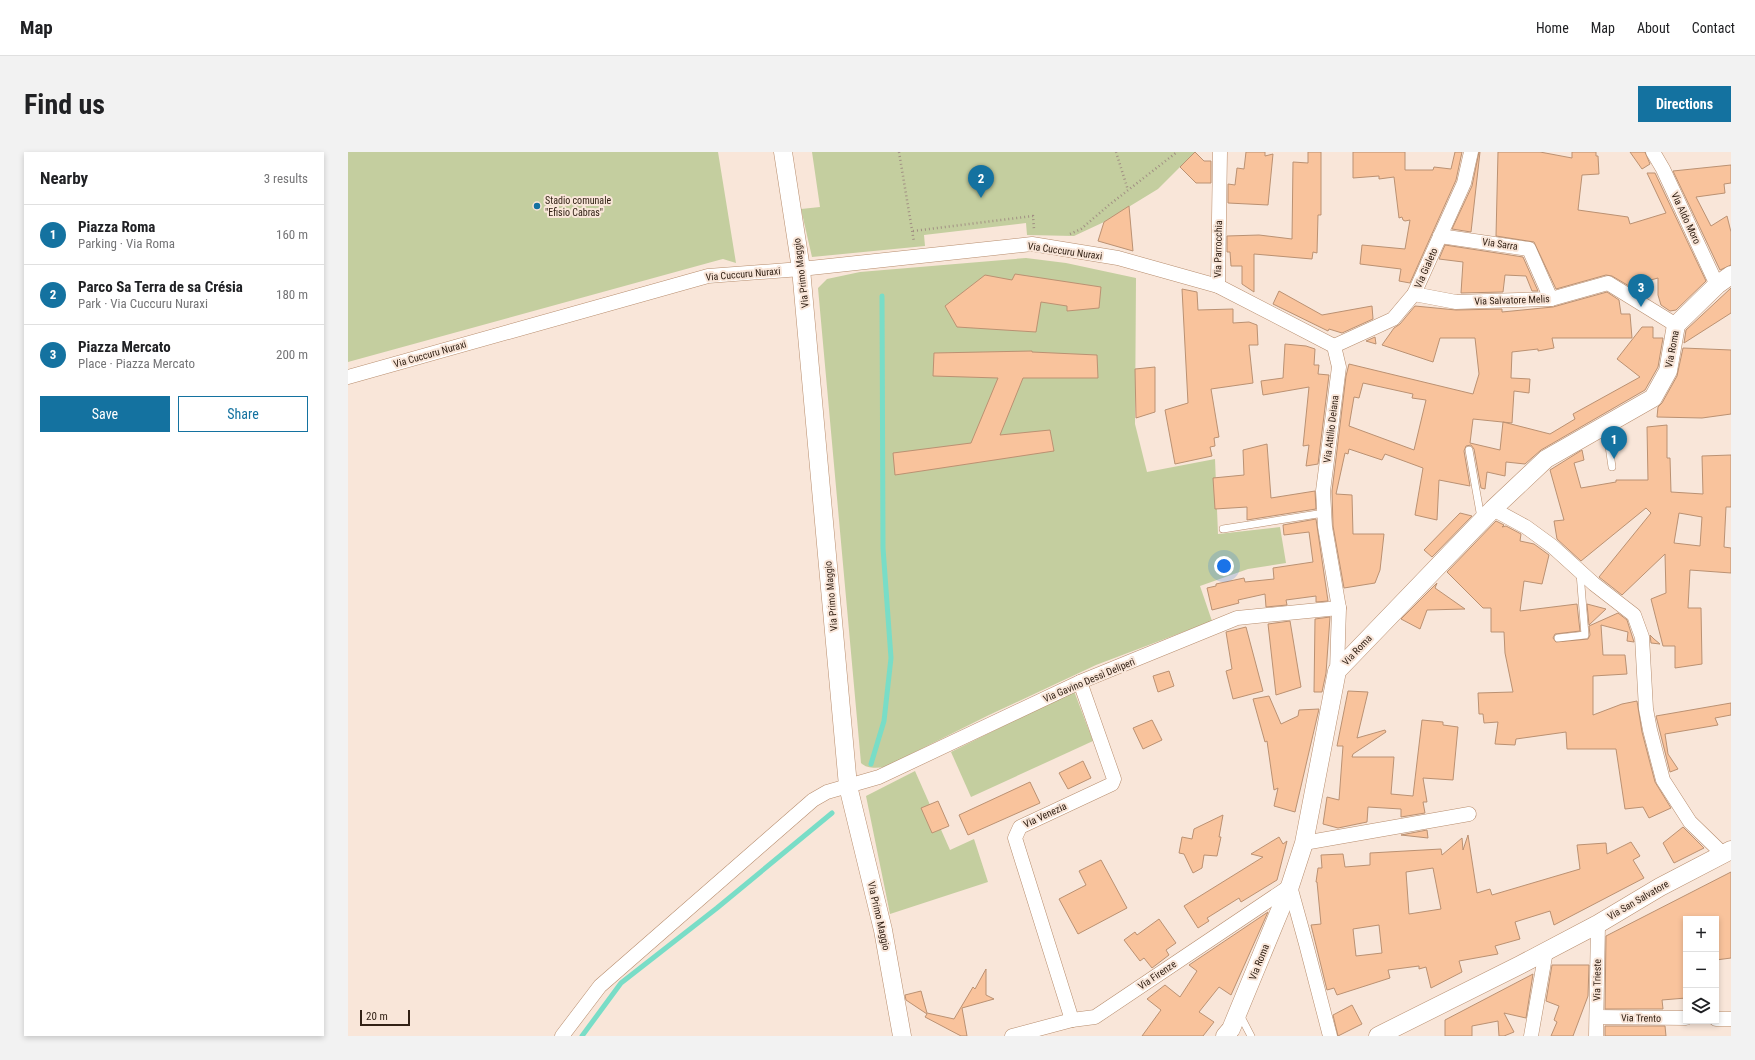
<!DOCTYPE html>
<meta charset="utf-8">
<style>
:root{--surface:#fff;--page:#f2f2f2;--text:#202124;--muted:#757577;--line:#e0e0e0;--accent:#1472a0}
body{margin:0;font-family:"Roboto Condensed",sans-serif;background:var(--page);color:var(--text)}
.controls{position:absolute;right:12px;bottom:12px;display:grid;overflow:hidden;border-radius:0px;box-shadow:0 2px 6px #0003}
.controls button{width:36px;height:36px;display:grid;place-items:center;padding:0;border:0;border-bottom:1px solid var(--line);background:var(--surface);color:var(--text);font:20px sans-serif}
.scale{position:absolute;left:12px;bottom:10px;width:50px;box-sizing:border-box;padding-left:4px;border:2px solid #322115;border-top:0;font-size:11px;line-height:14px;white-space:nowrap;color:#322115;-webkit-text-stroke:3px #f9e6d9;paint-order:stroke}
.you{position:absolute;left:876px;top:414px;width:14px;height:14px;margin:-10px;border:3px solid #fff;border-radius:50%;background:#1a73e8;box-shadow:0 0 0 6px #1a73e833}
.badge{display:grid;place-items:center;width:26px;height:26px;border-radius:50%;background:var(--accent);color:#fff;font-size:13px;font-weight:700}
.pin{position:absolute;translate:-50% -33px;filter:drop-shadow(0 1px 2px #0008)}
.pin::after{content:'';position:absolute;top:21px;width:14px;height:12px;background:inherit;clip-path:polygon(0 0,100% 0,50% 100%)}
.list{margin:0;padding:0;list-style:none}
h2{display:flex;justify-content:space-between;align-items:center;height:52px;margin:0;padding:0 16px;font-size:17px}
h2 small{font-size:13px;font-weight:400;color:var(--muted)}
.list li{display:grid;grid-template-columns:26px 1fr auto;gap:12px;align-items:center;box-sizing:border-box;height:60px;padding:0 16px;border-top:1px solid var(--line)}
.list b{display:block;font-size:15px;white-space:nowrap}
.list p{margin:0;font-size:13px;white-space:nowrap;color:var(--muted)}
.list em{font-size:13px;font-style:normal;color:var(--muted)}
.actions{display:flex;gap:8px;padding:12px 16px}
.actions a{flex:1;padding:9px 0;border:1px solid var(--accent);border-radius:0px;text-align:center;font-size:14px;color:var(--accent)}
.actions .main{background:var(--accent);color:#fff}
.icon{flex:none;width:22px;height:22px;fill:none;stroke:currentColor;stroke-width:2;stroke-linecap:round;stroke-linejoin:round}
.map{position:relative;flex:none;width:1383px;height:884px;overflow:hidden;border-radius:0px}
header{display:flex;align-items:center;gap:24px;box-sizing:border-box;height:56px;padding:0 20px;background:var(--surface);border-bottom:1px solid var(--line)}
header strong{font-size:19px}
nav{display:flex;gap:22px;margin-inline-start:auto;font-size:14px}
.intro{display:flex;align-items:center;justify-content:space-between;box-sizing:border-box;height:96px;padding:0 24px}
h1{margin:0;font-size:28px}
.button{padding:10px 18px;border-radius:0px;background:var(--accent);color:#fff;font-size:14px;font-weight:700}
main{display:flex;gap:24px;padding:0 24px}
aside{flex:1;background:var(--surface);border-radius:0px;box-shadow:0 2px 6px #0003}
.map>svg:first-child{display:block}
.green{fill:#c4ce9f}
.lines{fill:none;stroke-linecap:round;stroke-linejoin:round}
.stream{stroke:#79ddc7;stroke-width:5}
.building{fill:#f9c39c;stroke:#bb9172;fill-rule:evenodd}
.service-casing{stroke:#b78d6e;stroke-width:8}
.minor-casing{stroke:#b78d6e;stroke-width:15}
.tertiary-casing{stroke:#b78d6e;stroke-width:19}
.path{stroke:#a18f83;stroke-width:2.5;stroke-dasharray:1 3;stroke-linecap:butt}
.service{stroke:#fff;stroke-width:7}
.minor{stroke:#fff;stroke-width:14}
.tertiary{stroke:#fff;stroke-width:18}
.poi-dot{fill:#1472a0;stroke:#f9e6d9;stroke-width:1.5}
.labels{text-anchor:middle;dominant-baseline:central;stroke-width:4;stroke-linejoin:round;paint-order:stroke}
.poi-label{font-size:10px;fill:#322115;stroke:#f9e6d9;text-anchor:start}
.street-label{font-size:10px;fill:#322115;stroke:#f9e6d9}
</style>
<header>
<strong>Map</strong>
<nav><a>Home</a><a>Map</a><a>About</a><a>Contact</a></nav>
</header>
<div class="intro"><h1>Find us</h1><a class="button">Directions</a></div>
<main>
<aside>
<h2>Nearby<small>3 results</small></h2>
<ul class="list">
<li><span class="badge">1</span><div><b>Piazza Roma</b><p>Parking · Via Roma</p></div><em>160 m</em></li>
<li><span class="badge">2</span><div><b>Parco Sa Terra de sa Crésia</b><p>Park · Via Cuccuru Nuraxi</p></div><em>180 m</em></li>
<li><span class="badge">3</span><div><b>Piazza Mercato</b><p>Place · Piazza Mercato</p></div><em>200 m</em></li>
</ul>
<div class="actions"><a class="main">Save</a><a>Share</a></div>
</aside>
<div class="map">
<svg width="1383" height="884" viewBox="0 0 1383 884">
<rect width="100%" height="100%" fill="#f9e6d9"/>
<g class="green">
<polygon points="0,0 370,0 388,111 375,107 371,108 0,210"/>
<polygon points="464,0 847,0 810,37 756,70 726,84 679,83 678,71 576,83 577,94 464,105 453,57 472,55"/>
<path d="M678,106L718,111L788,126L787,272L799,320L867,307L870,382L932,375L938,411L900,417L852,434L864,469L748,513L641,563L537,615C529,616 519,617 513,611L470,136L479,127L512,120Z"/>
<polygon points="726,539 745,589 623,645 603,600"/>
<polygon points="567,619 602,698 626,687 640,730 542,762 518,644"/>
</g>
<g class="lines">
<g class="stream">
<polyline points="523,612 536,569 543,506 535,396 534,144"/>
<polyline points="234,884 273,831 369,756 484,661"/>
</g>
</g>
<g class="building">
<polygon points="847,0 856,9 863,9 863,31 848,31 832,15"/>
<polygon points="898,0 917,0 917,4 925,2 920,53 880,51 880,32 887,33 889,16 896,17"/>
<polygon points="960,0 973,0 973,63 970,63 969,101 965,100 964,107 906,102 906,140 894,132 894,114 883,114 882,100 879,100 879,84 911,83 944,87 945,10 960,11"/>
<polygon points="1005,0 1057,0 1057,18 1085,18 1086,15 1103,17 1107,0 1114,0 1108,28 1062,131 1051,129 1053,117 1012,112 1014,93 1057,97 1062,68 1057,69 1055,68 1054,65 1051,66 1046,25 1031,27 1031,24 1005,26"/>
<polygon points="1131,0 1132,0 1123,80 1104,77 1124,34"/>
<polygon points="1150,0 1192,0 1224,6 1224,0 1248,0 1248,4 1250,4 1251,22 1234,23 1230,58 1280,65 1282,72 1318,61 1299,21 1307,21 1358,129 1328,158 1322,159 1313,153 1310,143 1310,126 1281,134 1264,124 1258,123 1208,137 1186,90 1148,84"/>
<polygon points="1282,0 1297,0 1302,12 1294,17"/>
<polygon points="1383,13 1383,31 1376,32 1377,41 1348,45 1363,74 1379,64 1383,80 1383,113 1372,118 1325,19"/>
<polygon points="781,54 785,99 750,89 756,70"/>
<polygon points="1097,93 1175,105 1190,139 1184,139 1178,124 1157,123 1155,140 1113,141 1115,110 1091,107"/>
<polygon points="667,122 753,135 751,156 719,159 719,154 693,150 688,180 609,175 597,154 637,123 664,128"/>
<polygon points="1383,136 1383,161 1336,191 1338,178"/>
<polygon points="834,137 849,140 850,158 885,157 885,171 901,170 909,173 910,193 901,193 905,231 863,237 871,285 866,286 867,294 862,295 864,304 827,312 817,258 840,251"/>
<polygon points="931,139 974,163 1024,154 1025,167 994,181 981,177 980,179 925,152"/>
<path d="M1259,140L1271,148L1273,162H1282L1284,186H1204L1206,196L1190,199V197L1164,200L1163,226L1182,227L1181,241L1166,239L1164,271L1125,267L1122,291L1152,298L1155,270L1202,282L1227,267L1225,262L1292,225L1269,207L1294,175H1305V186H1315L1310,215L1297,238L1193,298L1177,312L1158,310L1157,324L1139,320L1137,337L1133,336L1126,297L1123,293L1118,294L1116,299L1122,334L1091,328L1089,368L1067,363L1075,316L1037,302L1034,308L1001,297L1000,302L997,301L988,342L1004,343L1005,382H1036L1032,418L1027,431L996,436L985,374L984,339L998,224L1001,212L1125,242L1131,222L1127,186H1092L1085,210L1034,193L1046,176L1052,172L1067,154L1108,158L1154,157V160L1205,155ZM1015,231L1065,242L1064,246L1078,248L1066,298L1001,274L1006,245L1011,246Z"/>
<polygon points="1027,185 1028,192 1018,189"/>
<polygon points="937,192 958,194 967,197 966,213 971,213 970,222 981,223 970,312 958,314 961,293 955,294 961,235 915,243 913,229 935,226"/>
<polygon points="1335,196 1383,198 1383,262 1354,266 1309,265 1310,255 1314,251 1329,224"/>
<polygon points="684,199 684,200 749,203 750,226 675,226 652,283 702,278 706,299 547,323 545,301 623,291 650,226 585,224 586,201"/>
<polygon points="807,215 807,260 788,266 787,217"/>
<path d="M1319,273V306H1322L1323,340L1355,342L1354,304L1383,303V355H1378L1376,395L1383,396V421L1342,418L1340,456H1353L1354,512L1327,516V494H1315L1303,447L1318,441L1317,402L1274,443L1251,425L1303,361L1298,356L1233,409L1209,387L1206,369L1216,368L1202,318L1234,298L1236,308L1226,311L1233,336L1268,330V328H1300L1299,275ZM1331,361L1354,365L1352,394L1326,391Z"/>
<polygon points="919,292 923,346 967,339 968,357 899,368 899,355 867,357 865,326 896,323 895,298"/>
<polygon points="1112,361 1124,364 1084,405 1076,398"/>
<polygon points="968,367 980,449 968,450 968,444 938,448 939,453 918,455 917,442 890,448 891,451 864,458 859,436 868,434 868,432 896,426 897,430 926,427 925,416 965,410 961,380 936,383 935,373"/>
<polygon points="1148,369 1156,373 1154,375 1158,374 1173,382 1172,389 1186,392 1201,403 1194,432 1176,429 1172,459 1229,452 1232,479 1207,482 1205,486 1208,490 1240,487 1242,483 1241,474 1270,461 1279,468 1286,490 1279,489 1280,480 1253,473 1255,503 1277,503 1279,522 1245,524 1245,563 1274,552 1289,549 1294,580 1307,630 1323,656 1301,666 1295,655 1277,657 1268,597 1219,597 1218,580 1168,587 1167,593 1147,592 1150,570 1136,571 1135,562 1131,562 1130,541 1165,540 1157,501 1156,480 1143,480 1143,456 1135,456 1099,420"/>
<polygon points="1089,431 1087,436 1117,457 1079,458 1072,477 1053,467"/>
<polygon points="1239,452 1258,457 1241,473"/>
<polygon points="982,465 978,521 974,540 966,540 967,467"/>
<polygon points="942,469 953,535 928,543 920,472"/>
<polygon points="898,475 915,539 885,547 878,519 884,517 878,480"/>
<polygon points="1302,483 1306,487 1312,492 1303,491"/>
<polygon points="821,519 826,534 810,540 805,524"/>
<polygon points="1000,539 1020,540 1009,586 1037,578 1038,580 1005,602 1004,605 1046,605 1043,642 1065,644 1074,568 1095,570 1095,573 1110,575 1105,628 1075,626 1079,650 1075,650 1077,661 1053,665 1053,657 1020,655 1019,670 990,676 975,672 979,645 991,648 995,594 989,594"/>
<polygon points="921,544 933,572 950,564 951,558 971,557 947,660 926,654 930,636 926,638 919,589 917,590 905,547"/>
<polygon points="1383,551 1383,563 1367,566 1370,573 1317,582 1320,602 1330,617 1322,620 1308,564"/>
<polygon points="804,568 814,588 795,597 785,576"/>
<polygon points="735,609 743,626 720,637 711,621"/>
<polygon points="682,630 692,651 620,683 611,663"/>
<polygon points="590,649 601,674 584,681 573,656"/>
<polygon points="875,663 871,685 873,685 869,704 856,703 854,716 845,721 836,702 831,701 834,685 844,687 846,677"/>
<polygon points="1335,675 1356,696 1326,711 1315,691"/>
<polygon points="1079,678 1080,686 1053,683"/>
<path d="M1120,683L1129,741L1142,737L1144,743L1232,717L1229,693L1258,691L1259,702L1283,690L1292,704L1285,708L1296,726L1206,773L1202,759L1167,770L1172,787L1147,794L1150,802L1111,809L1114,820L1083,836L1078,815L1071,817V814L1040,818L1042,826L989,843L986,836L979,838L963,773L973,772L969,730H968L970,716H974L973,703L995,702L997,715L1022,713V701L1093,697L1094,703L1114,686L1115,698ZM1085,716L1093,757L1061,762L1058,720ZM1031,773L1034,801L1008,804L1005,777Z"/>
<polygon points="931,685 935,692 939,689 929,728 893,750 891,746 859,766 861,769 850,776 836,754 915,705 903,702"/>
<polygon points="753,708 779,756 730,782 711,747 738,733 731,719"/>
<polygon points="1383,720 1383,806 1368,808 1368,767 1338,767 1338,846 1314,848 1315,857 1257,857 1258,784"/>
<polygon points="920,760 883,843 871,835 851,860 866,870 855,884 794,884 813,858 799,847 817,833 832,845 849,819 841,813"/>
<polygon points="811,767 828,791 818,798 821,803 804,816 796,806 792,809 776,788 787,780 789,783"/>
<polygon points="1204,813 1241,813 1240,844 1225,884 1203,884 1209,870 1206,868 1211,854 1198,849"/>
<polygon points="638,817 638,843 646,847 614,856 619,884 613,884 577,865 579,862 558,848 557,843 573,839 579,861 606,867 625,835 627,837"/>
<polygon points="1185,822 1178,866 1156,861 1166,880 1156,884 1151,884 1150,869 1124,874 1124,884 1097,884 1097,868"/>
<polygon points="1004,853 1014,872 990,884 985,863"/>
<polygon points="1257,874 1317,874 1318,884 1257,884"/>
</g>
<g class="lines">
<g class="service-casing">
<g id="service">
<polyline points="1258,273 1264,315"/>
<polyline points="1121,298 1133,366"/>
<polyline points="875,377 976,361"/>
<polyline points="1210,486 1237,483 1232,421"/>
<polyline points="891,861 903,884"/>
</g>
</g>
<g class="minor-casing">
<g id="minor">
<polyline points="1305,0 1315,17 1369,133"/>
<polyline points="1092,84 1181,97 1203,147"/>
<polyline points="870,134 872,0"/>
<polyline points="1066,142 1108,150 1203,147 1260,131 1328,173"/>
<polyline points="986,194 991,215 975,339 977,375 991,456 989,519"/>
<polyline points="986,194 1045,167 1066,142 1116,31 1123,0"/>
<polyline points="0,225 360,124 453,117 684,92 770,106 870,134 986,194"/>
<polyline points="1145,357 1178,375 1204,394 1246,432 1286,463 1294,485 1298,557 1302,578 1315,628 1342,670 1375,702"/>
<polyline points="956,691 1121,662"/>
<polyline points="1249,865 1338,866"/>
<polyline points="1368,867 1383,867"/>
<polyline points="724,868 667,686 672,675 764,632 766,627 732,530"/>
<polyline points="214,884 252,834 465,648 479,640 531,625 732,530 889,466 991,456"/>
<polyline points="664,884 724,868 747,865 942,734 958,792 982,884"/>
<polyline points="1183,884 1198,799"/>
<polyline points="1248,884 1250,772"/>
</g>
</g>
<g class="tertiary-casing">
<g id="tertiary">
<polyline points="435,0 453,117 500,634 535,778 554,884"/>
<polyline points="877,884 883,877 942,734 956,691 989,519 1145,357 1198,307 1305,246 1320,219 1328,173 1369,133 1383,123"/>
<polyline points="1030,884 1172,813 1250,772 1312,735 1383,698"/>
</g>
</g>
<g class="path">
<polyline points="551,0 566,90"/>
<polyline points="768,0 780,38"/>
<polyline points="565,79 685,64 686,77"/>
<polyline points="722,82 733,77 761,53 829,0"/>
</g>
<use href="#service" class="service"/>
<use href="#minor" class="minor"/>
<use href="#tertiary" class="tertiary"/>
</g>
<circle class="poi-dot" cx="189" cy="54" r="4"/>
<g class="labels">
<g class="poi-label">
<text x="197" y="48">Stadio comunale<tspan x="197" dy="12">"Efisio Cabras"</tspan></text>
</g>
<g class="street-label">
<text transform="translate(1338 66) rotate(65)">Via Aldo Moro</text>
<text transform="translate(1152 92) rotate(8)">Via Sarra</text>
<text transform="translate(870 97) rotate(-89)">Via Parrocchia</text>
<text transform="translate(717 99) rotate(8)">Via Cuccuru Nuraxi</text>
<text transform="translate(1078 116) rotate(-66)">Via Gialeto</text>
<text transform="translate(453 121) rotate(-97)">Via Primo Maggio</text>
<text transform="translate(395 122) rotate(-5)">Via Cuccuru Nuraxi</text>
<text transform="translate(1164 148) rotate(-2)">Via Salvatore Melis</text>
<text transform="translate(1324 197) rotate(-79)">Via Roma</text>
<text transform="translate(82 202) rotate(-16)">Via Cuccuru Nuraxi</text>
<text transform="translate(983 277) rotate(-83)">Via Attilio Deiana</text>
<text transform="translate(483 444) rotate(-95)">Via Primo Maggio</text>
<text transform="translate(1009 498) rotate(-46)">Via Roma</text>
<text transform="translate(741 528) rotate(-23)">Via Gavino Dessì Deliperi</text>
<text transform="translate(697 663) rotate(-25)">Via Venezia</text>
<text transform="translate(1290 748) rotate(-30)">Via San Salvatore</text>
<text transform="translate(531 764) rotate(77)">Via Primo Maggio</text>
<text transform="translate(911 810) rotate(-68)">Via Roma</text>
<text transform="translate(809 823) rotate(-34)">Via Firenze</text>
<text transform="translate(1249 828) rotate(-89)">Via Trieste</text>
<text transform="translate(1293 866) rotate(1)">Via Trento</text>
</g>
</g>
</svg>
<div class="controls">
<button>+</button>
<button>−</button>
<button><svg class="icon" aria-label="layers" viewBox="0 0 24 24"><path d="M12 4l9 5-9 5-9-5zM3 14l9 5 9-5"/></svg></button>
</div>
<div class="scale">20 m</div>
<div class="you"></div>
<div class="pin badge" style="left:1266px;top:307px">1</div>
<div class="pin badge" style="left:633px;top:46px">2</div>
<div class="pin badge" style="left:1293px;top:155px">3</div>
</div>
</main>
